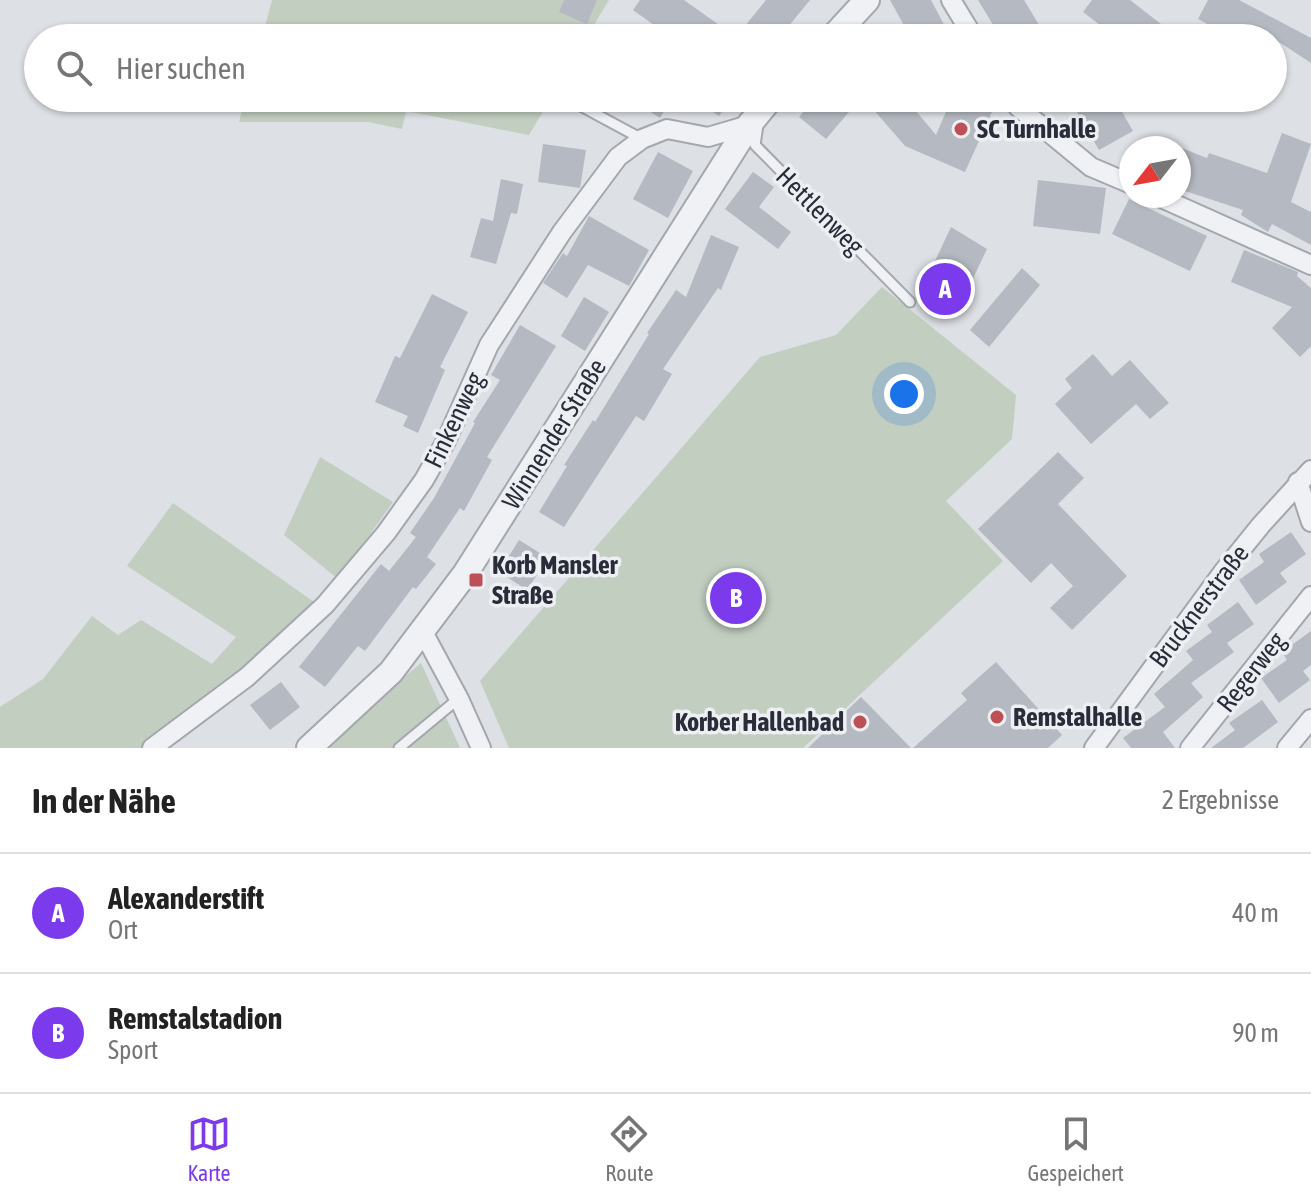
<!DOCTYPE html>
<html lang="de">
<meta charset="utf-8">
<style>
:root{--surface:#fff;--page:#f6f6f6;--text:#222;--muted:#767676;--line:#e0e0e0;--accent:#7c3aed}
body{margin:0;font-family:"Asap Condensed",sans-serif;background:var(--page);color:var(--text)}
.compass{position:absolute;left:1119px;top:136px;width:72px;height:72px;border-radius:50%;background:var(--surface);box-shadow:0 2px 6px #0004;rotate:239deg}
.you{position:absolute;left:904px;top:394px;width:28px;height:28px;margin:-20px;border:6px solid #fff;border-radius:50%;background:#1a73e8;box-shadow:0 0 0 12px #1a73e833}
.badge{display:grid;place-items:center;width:52px;height:52px;border-radius:50%;background:var(--accent);color:#fff;font-size:26px;font-weight:700}
.pin{position:absolute;translate:-50% -50%;border:4px solid #fff;box-shadow:0 2px 8px #0006}
.list{margin:0;padding:0;list-style:none}
h2{display:flex;justify-content:space-between;align-items:center;height:104px;margin:0;padding:0 32px;font-size:34px}
h2 small{font-size:26px;font-weight:400;color:var(--muted)}
.list li{display:grid;grid-template-columns:52px 1fr auto;gap:24px;align-items:center;box-sizing:border-box;height:120px;padding:0 32px;border-top:2px solid var(--line)}
.list b{display:block;font-size:30px;white-space:nowrap}
.list p{margin:0;font-size:26px;white-space:nowrap;color:var(--muted)}
.list em{font-size:26px;font-style:normal;color:var(--muted)}
.icon{flex:none;width:44px;height:44px;fill:none;stroke:currentColor;stroke-width:2;stroke-linecap:round;stroke-linejoin:round}
.map{position:relative;flex:none;width:1311px;height:748px;overflow:hidden}
.search{position:absolute;background:var(--surface);box-shadow:0 2px 6px #0004;left:24px;right:24px;top:24px;height:88px;display:flex;align-items:center;gap:20px;box-sizing:border-box;padding:0 28px;border-radius:44px;color:var(--muted);font-size:30px}
.sheet{height:344px;background:var(--surface)}
nav{display:flex;justify-content:space-around;align-items:center;box-sizing:border-box;height:112px;border-top:2px solid var(--line);background:var(--surface);font-size:22px;color:var(--muted)}
nav a{display:grid;justify-items:center;gap:4px}
nav .on{color:var(--accent)}
.map>svg:first-child{display:block}
.green{fill:#c2cec0}
.building{fill:#b5b9c1}
.lines{fill:none;stroke-linecap:round;stroke-linejoin:round}
.service-casing{stroke:#a3a7ae;stroke-width:13}
.minor-casing{stroke:#a3a7ae;stroke-width:22}
.tertiary-casing{stroke:#a3a7ae;stroke-width:28}
.service{stroke:#f0f1f4;stroke-width:9}
.minor{stroke:#f0f1f4;stroke-width:18}
.tertiary{stroke:#f0f1f4;stroke-width:24}
.poi-dot{fill:#bd5056;stroke:#edeff3;stroke-width:3}
.labels{text-anchor:middle;dominant-baseline:central;stroke-width:7;stroke-linejoin:round;paint-order:stroke}
.poi-label{font-size:26px;font-weight:bold;fill:#292d3a;stroke:#edeff3;text-anchor:start}
.street-label{font-size:26px;fill:#292d3a;stroke:#edeff3}
</style>
<div class="map">
<svg width="1311" height="748" viewBox="0 0 1311 748">
<rect width="100%" height="100%" fill="#dde0e5"/>
<g class="green">
<polygon points="272,0 609,0 586,38 262,38"/>
<polygon points="245,98 551,98 529,135 406,111 402,129 368,122 239,122"/>
<polygon points="882,287 1016,395 1012,439 946,501 1003,561 803,748 509,748 480,681 760,357 836,335"/>
<polygon points="320,457 393,502 338,579 284,535"/>
<polygon points="173,503 317,604 242,674 142,748 0,748 0,707 43,679 92,616 118,635 141,620 212,664 236,637 127,566"/>
<polygon points="421,663 460,748 321,748"/>
</g>
<g class="building">
<polygon points="564,0 597,0 587,24 559,12"/>
<polygon points="640,0 684,0 736,37 766,0 810,0 779,38 672,38 633,10"/>
<polygon points="890,0 931,0 951,38 911,38"/>
<polygon points="978,0 1024,0 1047,38 1001,38"/>
<polygon points="1092,0 1130,0 1179,38 1117,38 1083,12"/>
<polygon points="1208,0 1239,0 1311,38 1311,63 1273,38 1233,38 1198,19"/>
<polygon points="628,98 672,98 660,118"/>
<polygon points="692,98 731,98 719,116"/>
<polygon points="815,98 844,98 854,106 826,139 799,117"/>
<polygon points="886,98 905,98 936,135 952,98 984,98 996,103 965,172 905,146 873,109"/>
<polygon points="1069,98 1114,98 1133,131 1099,150"/>
<polygon points="1282,133 1311,144 1291,202 1311,212 1311,245 1272,224 1268,232 1241,215 1243,210 1179,189 1179,147 1207,158 1209,153 1267,173"/>
<polygon points="543,144 586,150 580,188 538,182"/>
<polygon points="658,152 693,171 668,218 633,199"/>
<polygon points="753,172 774,187 759,207 791,232 778,249 725,209"/>
<polygon points="501,179 523,184 517,214 511,213 496,264 470,257 481,218 493,221"/>
<polygon points="1038,180 1106,188 1100,234 1033,226"/>
<polygon points="1129,199 1207,236 1190,271 1112,234"/>
<polygon points="589,216 649,250 629,286 588,265 567,298 543,283 563,253 567,256"/>
<polygon points="951,227 987,249 955,316 945,308 919,295"/>
<polygon points="711,235 739,247 721,290 718,288 663,369 672,374 644,421 636,416 564,527 539,512 567,466 564,465 593,420 595,422 649,334 647,333 676,290 686,297"/>
<polygon points="1244,250 1298,272 1297,276 1311,288 1311,346 1300,357 1272,328 1292,307 1231,282"/>
<polygon points="1022,268 1040,285 989,347 970,330"/>
<polygon points="432,294 468,312 440,367 445,370 418,433 403,426 408,416 375,402 395,356 400,358"/>
<polygon points="584,297 609,312 585,351 561,336"/>
<polygon points="520,325 556,346 487,457 492,460 464,511 460,508 427,557 436,564 416,589 413,587 365,651 358,646 325,687 299,667 381,564 389,571 416,537 410,533 434,498 475,423 473,422 500,380 491,375"/>
<polygon points="1093,354 1112,376 1130,360 1169,403 1150,419 1136,404 1091,444 1055,404 1072,388 1065,379"/>
<polygon points="1058,452 1084,478 1058,504 1127,576 1072,630 1050,608 1073,586 1051,563 1031,583 978,529"/>
<polygon points="1291,532 1306,554 1280,573 1287,582 1256,605 1239,580 1264,562 1259,554"/>
<polygon points="519,540 548,558 527,590 499,572"/>
<polygon points="1238,602 1254,624 1227,643 1234,652 1191,683 1203,697 1163,732 1175,748 1131,748 1123,738 1165,707 1154,694 1193,660 1186,651 1212,632 1207,625"/>
<polygon points="1311,631 1311,665 1303,671 1310,680 1279,703 1261,678 1287,660 1282,652"/>
<polygon points="996,662 1062,735 1048,748 913,748 967,700 961,693"/>
<polygon points="281,682 300,707 270,730 250,705"/>
<polygon points="861,697 911,748 808,748"/>
<polygon points="1262,700 1278,722 1243,748 1211,748 1235,730 1229,723"/>
</g>
<g class="lines">
<g class="service-casing">
<g id="service">
<polyline points="566,98 642,139"/>
<polyline points="758,125 755,145 910,302"/>
<polyline points="399,748 458,699"/>
</g>
</g>
<g class="minor-casing">
<g id="minor">
<polyline points="951,0 974,38"/>
<polyline points="1012,98 1018,107 1091,167 1131,184"/>
<polyline points="1157,196 1311,265"/>
<polyline points="1298,482 1311,522"/>
<polyline points="423,632 459,699 481,748"/>
<polyline points="152,748 247,677 325,605 386,533 424,480 446,441 489,345 562,232 618,157 642,139 667,129 708,137 749,125"/>
<polyline points="1094,748 1223,572 1261,525 1311,470"/>
<polyline points="1190,748 1311,596"/>
<polyline points="1287,748 1311,719"/>
</g>
</g>
<g class="tertiary-casing">
<g id="tertiary">
<polyline points="832,38 867,0"/>
<polyline points="309,748 391,672 465,574 749,125 771,98"/>
</g>
</g>
<use href="#service" class="service"/>
<use href="#minor" class="minor"/>
<use href="#tertiary" class="tertiary"/>
</g>
<g class="poi-dot">
<circle cx="961" cy="129" r="8"/>
<rect x="468" y="572" width="16" height="16" rx="4"/>
<circle cx="997" cy="717" r="8"/>
<circle cx="860" cy="722" r="8"/>
</g>
<g class="labels">
<g class="poi-label">
<text x="977" y="129">SC Turnhalle</text>
<text x="492" y="565">Korb Mansler<tspan x="492" dy="30">Straße</tspan></text>
<text x="1013" y="717">Remstalhalle</text>
<text x="844" y="722" text-anchor="end">Korber Hallenbad</text>
</g>
<g class="street-label">
<text transform="translate(820 211) rotate(45)">Hettlenweg</text>
<text transform="translate(454 420) rotate(-64)">Finkenweg</text>
<text transform="translate(554 434) rotate(-58)">Winnender Straße</text>
<text transform="translate(1199 606) rotate(-53)">Brucknerstraße</text>
<text transform="translate(1251 672) rotate(-52)">Regerweg</text>
</g>
</g>
</svg>
<svg class="compass" viewBox="-18 -18 36 36"><path d="M0-13l5 13h-10z" fill="#e53935"/><path d="M0 13l5-13h-10z" fill="#767676"/></svg>
<div class="you"></div>
<div class="pin badge" style="left:945px;top:289px">A</div>
<div class="pin badge" style="left:736px;top:598px">B</div>
<div class="search"><svg class="icon" aria-label="search" viewBox="0 0 24 24"><circle cx="10" cy="10" r="6"/><path d="M15 15l6 6"/></svg>Hier suchen</div>
</div>
<section class="sheet">
<h2>In der Nähe<small>2 Ergebnisse</small></h2>
<ul class="list">
<li><span class="badge">A</span><div><b>Alexanderstift</b><p>Ort</p></div><em>40 m</em></li>
<li><span class="badge">B</span><div><b>Remstalstadion</b><p>Sport</p></div><em>90 m</em></li>
</ul>
</section>
<nav>
<a class="on"><svg class="icon" aria-label="map" viewBox="0 0 24 24"><path d="M3 6l6-2 6 2 6-2v14l-6 2-6-2-6 2zM9 4v14M15 6v14"/></svg>Karte</a>
<a><svg class="icon" aria-label="directions" viewBox="0 0 24 24"><path d="M12 3l9 9-9 9-9-9zM9 14v-3h6M13 9l2 2-2 2"/></svg>Route</a>
<a><svg class="icon" aria-label="saved" viewBox="0 0 24 24"><path d="M7 4h10v16l-5-4-5 4z"/></svg>Gespeichert</a>
</nav>
